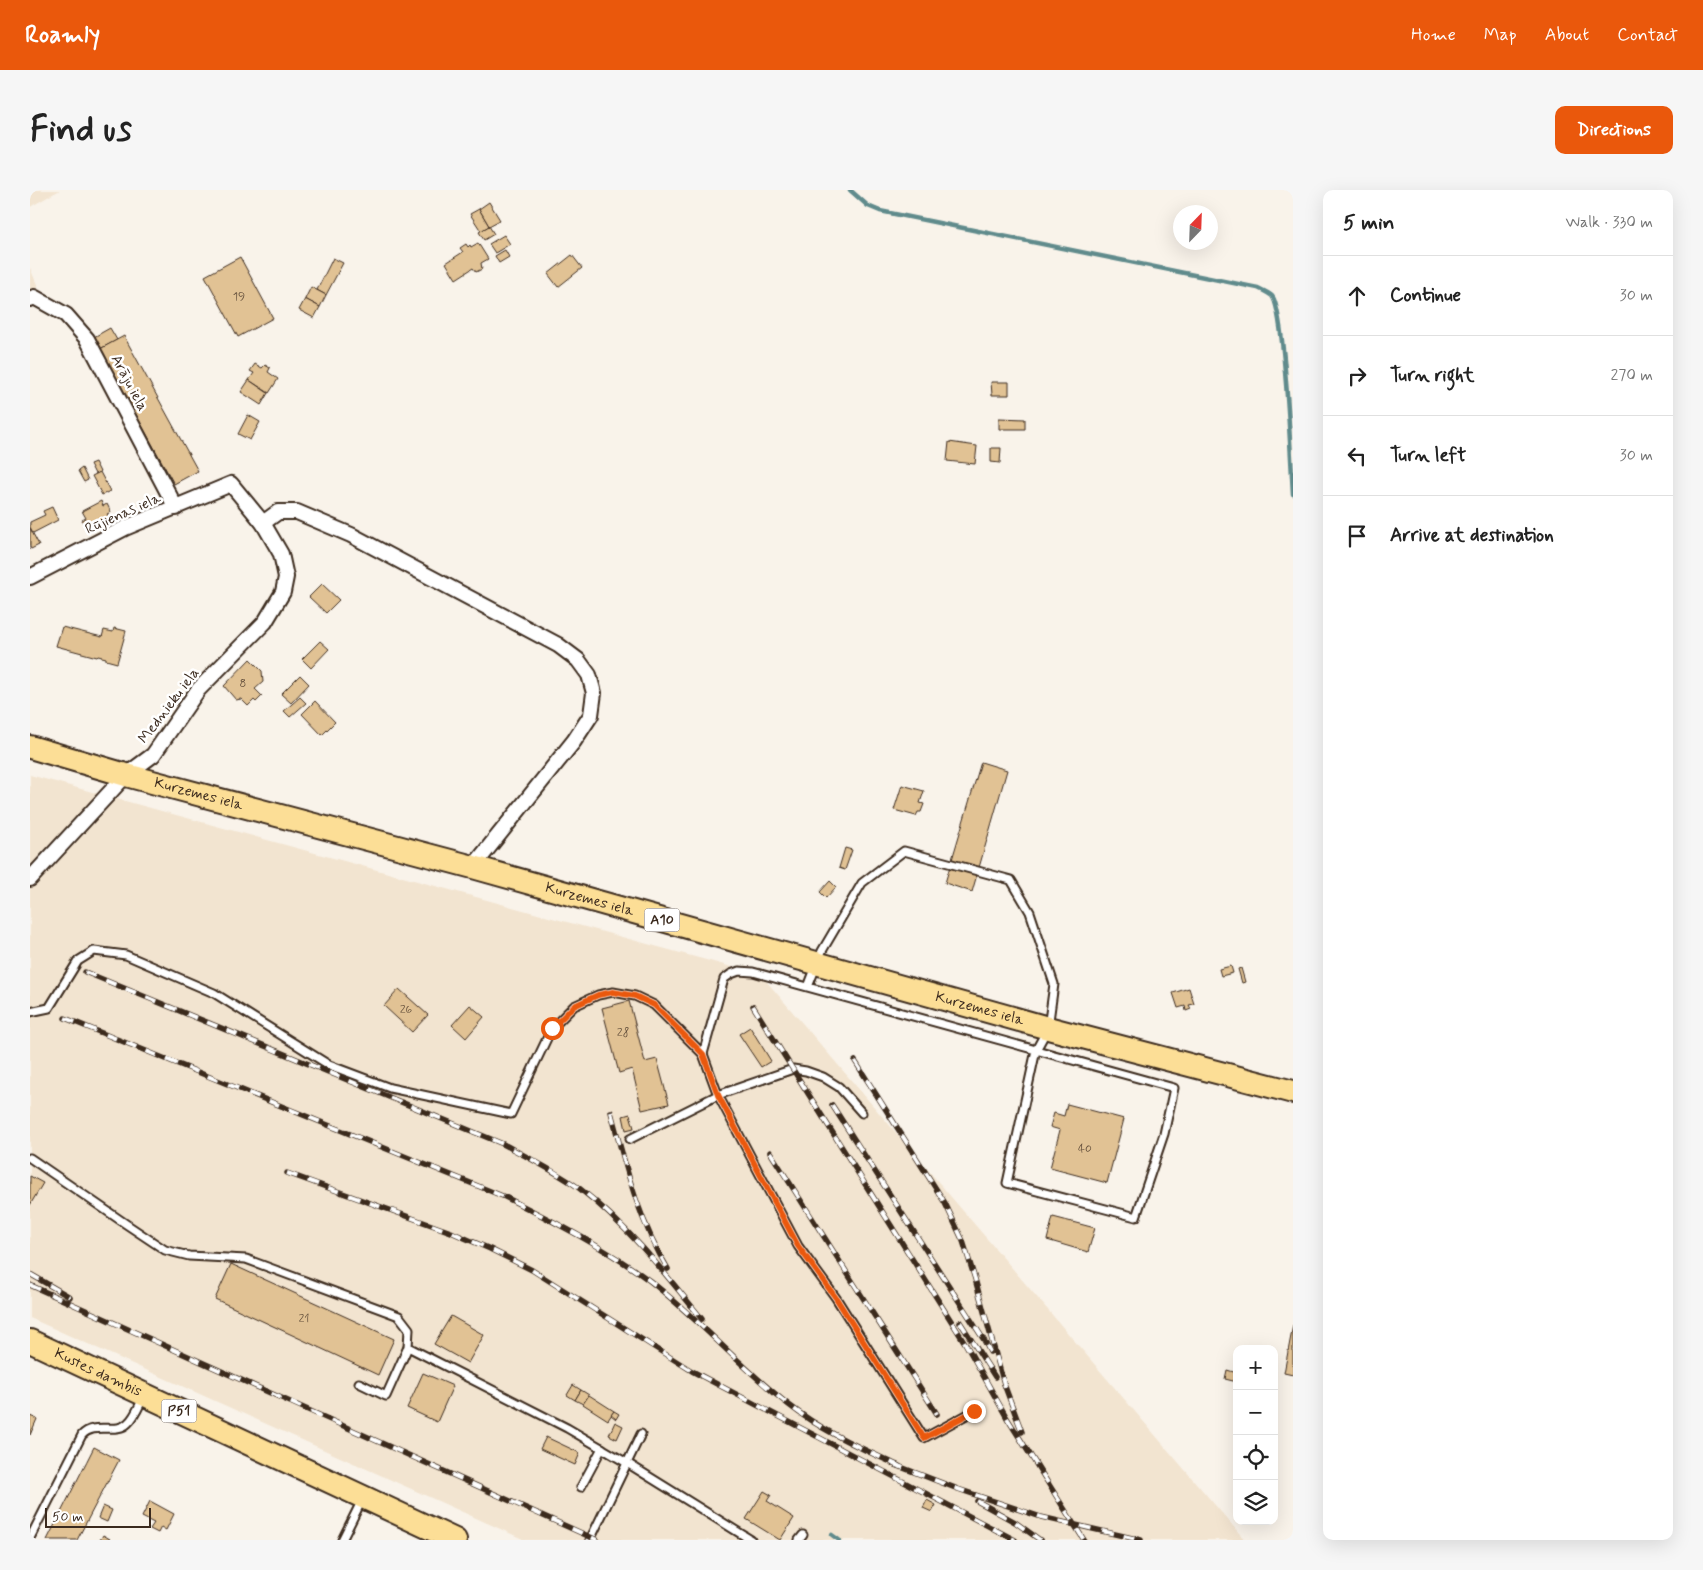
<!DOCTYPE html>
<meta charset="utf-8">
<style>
:root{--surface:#fff;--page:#f6f6f6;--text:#222;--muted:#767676;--line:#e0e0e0;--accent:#ea580c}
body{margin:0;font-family:Mynerve,sans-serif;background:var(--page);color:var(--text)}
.controls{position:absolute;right:15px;bottom:15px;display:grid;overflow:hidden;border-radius:10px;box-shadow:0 5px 20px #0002}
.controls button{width:45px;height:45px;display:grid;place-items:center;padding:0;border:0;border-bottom:1px solid var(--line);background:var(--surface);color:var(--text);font:25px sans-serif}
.compass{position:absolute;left:1143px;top:15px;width:45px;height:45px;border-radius:50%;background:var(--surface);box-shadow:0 5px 20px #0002;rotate:23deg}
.scale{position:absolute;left:15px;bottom:12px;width:106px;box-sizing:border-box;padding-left:5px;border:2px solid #3b2a1e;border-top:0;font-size:14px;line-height:18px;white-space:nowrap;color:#3b2a1e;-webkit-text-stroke:4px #fff;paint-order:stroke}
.stop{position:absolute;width:15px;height:15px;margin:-11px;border:4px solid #ea580c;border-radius:50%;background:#fff}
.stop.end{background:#ea580c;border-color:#fff;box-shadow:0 1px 5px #0008}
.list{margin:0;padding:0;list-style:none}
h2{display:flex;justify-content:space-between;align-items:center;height:65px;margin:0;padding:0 20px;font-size:21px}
h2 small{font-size:16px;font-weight:400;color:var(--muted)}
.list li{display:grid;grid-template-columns:32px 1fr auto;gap:15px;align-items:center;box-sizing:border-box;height:80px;padding:0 20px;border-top:1px solid var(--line)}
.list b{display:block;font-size:19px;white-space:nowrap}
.list em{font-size:16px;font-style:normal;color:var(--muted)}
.icon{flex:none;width:28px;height:28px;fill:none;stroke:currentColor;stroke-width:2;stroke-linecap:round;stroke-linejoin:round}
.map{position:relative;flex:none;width:1263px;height:1350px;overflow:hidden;border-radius:10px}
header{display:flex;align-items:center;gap:30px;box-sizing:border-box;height:70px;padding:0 25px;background:var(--accent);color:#fff}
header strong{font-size:24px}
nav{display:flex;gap:28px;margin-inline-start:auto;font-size:18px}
.intro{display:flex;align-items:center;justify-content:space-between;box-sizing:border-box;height:120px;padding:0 30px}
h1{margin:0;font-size:35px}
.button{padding:12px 22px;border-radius:10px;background:var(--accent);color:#fff;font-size:18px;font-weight:700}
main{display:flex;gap:30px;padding:0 30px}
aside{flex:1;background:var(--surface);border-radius:10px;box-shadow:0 5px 20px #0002}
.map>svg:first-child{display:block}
.built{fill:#f2e4d0}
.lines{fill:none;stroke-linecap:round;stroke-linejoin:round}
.stream{stroke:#618b8c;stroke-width:4.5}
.building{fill:#e1c294;stroke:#3b2a1e}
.service-casing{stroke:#3b2a1e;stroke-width:11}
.minor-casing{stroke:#3b2a1e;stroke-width:18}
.primary-casing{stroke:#3b2a1e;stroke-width:26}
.trunk-casing{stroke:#3b2a1e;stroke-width:26}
.service{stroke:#fff;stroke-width:7}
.minor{stroke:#fff;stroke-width:14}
.primary{stroke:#fcde96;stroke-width:22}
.trunk{stroke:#fcde96;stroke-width:22}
.rail-casing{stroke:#3b2a1e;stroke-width:5.5}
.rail{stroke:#fff;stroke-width:4;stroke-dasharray:11;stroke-linecap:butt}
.route{stroke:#ea580c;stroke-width:6}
.labels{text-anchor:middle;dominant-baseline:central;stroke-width:5;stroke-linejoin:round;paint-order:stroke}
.number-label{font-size:12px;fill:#64503c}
.shield{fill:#fff;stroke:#766a62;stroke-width:1}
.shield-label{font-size:14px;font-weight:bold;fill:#3b2a1e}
.street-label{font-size:15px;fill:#3b2a1e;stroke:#fff}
</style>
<header>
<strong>Roamly</strong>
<nav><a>Home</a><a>Map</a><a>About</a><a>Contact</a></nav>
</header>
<div class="intro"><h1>Find us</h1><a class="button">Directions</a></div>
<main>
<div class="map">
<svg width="1263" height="1350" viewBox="0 0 1263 1350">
<rect width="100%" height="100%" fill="#f9f3ea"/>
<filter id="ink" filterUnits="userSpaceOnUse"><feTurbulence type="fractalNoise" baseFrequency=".02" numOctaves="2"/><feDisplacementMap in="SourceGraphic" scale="10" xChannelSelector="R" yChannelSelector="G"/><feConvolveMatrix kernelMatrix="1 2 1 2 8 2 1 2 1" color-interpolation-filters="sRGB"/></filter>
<g filter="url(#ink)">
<g class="built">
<polygon points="0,0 30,0 0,17"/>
<polygon points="0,78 8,97 0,101"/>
<polygon points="0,585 731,785 1215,1350 495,1350 0,1128"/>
</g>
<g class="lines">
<g class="stream">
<path d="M820,0L838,16L850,21L1228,98C1232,100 1239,103 1242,106C1255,121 1261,274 1263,304"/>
<polyline points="802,1345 809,1350"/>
</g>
</g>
<g class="building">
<polygon points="459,12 470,30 459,36 449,19"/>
<polygon points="449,19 459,36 451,41 440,24"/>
<polygon points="459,36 464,44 454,50 449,42"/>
<polygon points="474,45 480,54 465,63 459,54"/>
<polygon points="448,53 458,69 451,73 452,79 446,82 443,78 426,89 416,73 433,62 430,58 436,54 438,57 440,55 441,57"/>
<polygon points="475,60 479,67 469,73 465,66"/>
<polygon points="542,65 552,78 528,97 518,84"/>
<polygon points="210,67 243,128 208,147 175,86"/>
<polygon points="303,68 313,73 296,105 287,100"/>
<polygon points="281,97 296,105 290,117 275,109"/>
<polygon points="275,109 290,117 284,128 269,120"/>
<polygon points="80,138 87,150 70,159 64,147"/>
<polygon points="94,146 168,281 144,294 70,159"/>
<polygon points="225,174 232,178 235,175 240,178 238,182 248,189 239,203 219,190 224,183 220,181"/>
<polygon points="219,190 238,203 231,215 211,202"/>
<polygon points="961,192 979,192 979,205 962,205"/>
<polygon points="218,225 230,232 220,250 208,244"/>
<polygon points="969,228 995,229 995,239 969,239"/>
<polygon points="919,252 947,256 945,274 917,271"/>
<polygon points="961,258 971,258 970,273 961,272"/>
<polygon points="65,272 70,282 65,284 60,274"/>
<polygon points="52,278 58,290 54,292 48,281"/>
<polygon points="70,282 80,301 72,305 62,286"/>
<polygon points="71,311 73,316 77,314 81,322 77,324 80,328 61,338 59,336 56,338 52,330 56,328 52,321"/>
<polygon points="22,317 28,330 3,343 0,337 0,332 15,325 13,321"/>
<polygon points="0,338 9,355 1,359 0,357"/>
<polygon points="292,394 309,410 296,423 279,407"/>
<polygon points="32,437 72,447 74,440 83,442 84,438 96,441 87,473 76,470 76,468 68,466 67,467 26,456"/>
<polygon points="290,451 299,459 281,478 272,469"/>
<polygon points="220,469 232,481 233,492 225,499 232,506 226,512 224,510 218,516 211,509 206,510 194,496"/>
<polygon points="270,485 279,494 261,513 251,504"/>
<polygon points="270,507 276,513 260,527 254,521"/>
<polygon points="285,511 305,532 292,545 272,524"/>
<polygon points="951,572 977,580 942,702 915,693"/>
<polygon points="872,595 894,601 890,613 894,614 891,622 888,622 886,626 864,620"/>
<polygon points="815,658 822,660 815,680 809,678"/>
<polygon points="800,691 806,697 796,708 790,702"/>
<polygon points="1201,776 1203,783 1191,786 1189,779"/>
<polygon points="1211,778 1215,792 1212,793 1208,779"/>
<polygon points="1159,798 1164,814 1159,815 1161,819 1156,821 1155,816 1148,818 1143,803"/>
<polygon points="369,799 398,825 382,842 354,816"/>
<polygon points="599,811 615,872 627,869 639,914 612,920 602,879 589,883 572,818"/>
<polygon points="440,815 454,827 436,848 422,835"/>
<polygon points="720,837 741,871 731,877 709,844"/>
<polygon points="1037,914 1094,929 1077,993 1020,978 1030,940 1020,937 1024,923 1034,926"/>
<polygon points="600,924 604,938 596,940 593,926"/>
<polygon points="0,986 13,993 0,1015"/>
<polygon points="1023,1027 1065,1038 1058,1062 1017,1050"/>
<polygon points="201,1074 364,1149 348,1185 185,1109"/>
<polygon points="421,1126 454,1145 438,1173 404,1154"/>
<polygon points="1263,1135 1263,1185 1254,1183"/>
<polygon points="1197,1180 1207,1183 1207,1192 1195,1189"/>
<polygon points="393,1183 423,1196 407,1232 377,1218"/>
<polygon points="543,1195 551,1200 545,1210 537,1205"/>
<polygon points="551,1200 559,1205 553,1214 545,1210"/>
<polygon points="559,1205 584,1221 578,1230 553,1214"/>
<polygon points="584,1221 589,1224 586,1229 581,1225"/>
<polygon points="0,1226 7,1229 0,1245"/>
<polygon points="585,1232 593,1236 587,1249 579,1245"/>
<polygon points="516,1247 550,1263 545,1275 510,1259"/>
<polygon points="64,1257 89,1270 47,1350 17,1350"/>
<polygon points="734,1301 741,1305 737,1311 764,1328 750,1350 716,1329"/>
<polygon points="897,1310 906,1315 902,1322 893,1318"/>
<polygon points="120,1311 144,1324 136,1340 131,1337 128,1343 120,1339 124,1333 112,1327"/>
<polygon points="73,1316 82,1320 77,1332 68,1328"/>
<polygon points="73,1345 80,1349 79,1350 70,1350"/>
</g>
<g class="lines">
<g class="service-casing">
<g id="service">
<polyline points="778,797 792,761 832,693 874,661 981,690 1000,722 1024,794 1018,838 1006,860 977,993 1106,1027 1134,944 1144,898 723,782 709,781 701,784 694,789 673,864 688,905 768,1056 806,1108 894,1248 944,1221"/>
<polyline points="0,822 19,818 48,771 64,761 96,765 184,803 299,875 360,898 481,924 522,838 544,816 568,805 583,802 605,806 624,815 673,864"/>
<polyline points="600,949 688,905 763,879 776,881 793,887 809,897 832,923"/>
<polyline points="0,968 96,1034 135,1060 159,1066 216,1069 369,1126 379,1139 378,1157 356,1206 329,1193"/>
<polyline points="378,1157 537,1238 597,1273 721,1350"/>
<polyline points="551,1297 572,1258"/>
<path d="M0,1348L52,1245C65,1231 86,1245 98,1233C105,1227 109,1216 113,1208"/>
<polyline points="312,1350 332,1310"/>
<polyline points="560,1350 611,1244"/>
<polyline points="769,1350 773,1345"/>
</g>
</g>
<g class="minor-casing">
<g id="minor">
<polyline points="0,109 4,107 36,125 57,149 146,318"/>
<polyline points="233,333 248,322 267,322 321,345 528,455 548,470 559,485 564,503 561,525 544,551 443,677"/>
<polyline points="0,387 95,338 201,294 233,333 251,364 256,387 253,402 235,432 168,500 123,565 96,585 0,689"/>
</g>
</g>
<g class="primary-casing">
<g id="primary">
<path id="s1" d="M0,1151L425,1350"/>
</g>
</g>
<g class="trunk-casing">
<g id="trunk">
<path id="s2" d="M0,557L96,585L443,677L1018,838L1263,902"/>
</g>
</g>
<use href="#service" class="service"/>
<use href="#minor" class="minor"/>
<use href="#primary" class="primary"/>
<use href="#trunk" class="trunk"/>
<g class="rail-casing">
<g id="rail">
<path d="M55,782L473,954C499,968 525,981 549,998C597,1035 634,1082 672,1129"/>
<polyline points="723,816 935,1153 977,1228 1054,1350"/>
<path d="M35,828L475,1007C525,1032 574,1057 620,1091C669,1129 710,1177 759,1215C792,1241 831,1258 869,1276"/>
<polyline points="825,871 915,1013 933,1051 945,1089 974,1194 992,1242"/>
<polyline points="802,915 954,1150 960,1162"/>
<path d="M581,922C596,978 608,1029 638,1079"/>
<polyline points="740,962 907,1224"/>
<polyline points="257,983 421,1042 460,1059 502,1080 662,1181 985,1350"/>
<polyline points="0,1084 40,1107"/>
<polyline points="0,1095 567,1350"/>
<polyline points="930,1132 965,1187"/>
<polyline points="863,1274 928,1299 1011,1327 1111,1350"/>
<polyline points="947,1311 985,1332 1010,1350"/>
</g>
</g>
<use href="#rail" class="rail"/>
</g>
</g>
<g class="lines" filter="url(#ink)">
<polyline class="route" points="522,838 544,816 568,805 583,802 605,806 624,815 673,864 688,905 768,1056 806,1108 894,1248 944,1221"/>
</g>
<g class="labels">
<g class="number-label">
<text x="209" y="107">19</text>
<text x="213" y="494">8</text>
<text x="376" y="820">26</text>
<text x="593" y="843">28</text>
<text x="1055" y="959">40</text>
<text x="274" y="1129">21</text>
</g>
<g class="shield">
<rect x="614.5" y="718.5" width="35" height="23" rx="4"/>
<rect x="131.5" y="1209.5" width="35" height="23" rx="4"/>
</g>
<g class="shield-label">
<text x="632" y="730">A10</text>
<text x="149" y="1221">P51</text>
</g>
<g class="street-label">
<text transform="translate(99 193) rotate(62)">Arāju iela</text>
<text transform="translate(93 324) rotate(-24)">Rūjienas iela</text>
<text transform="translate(139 516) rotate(-53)">Mednieku iela</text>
<text stroke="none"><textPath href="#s2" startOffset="175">Kurzemes iela</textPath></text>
<text stroke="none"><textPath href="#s2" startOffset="580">Kurzemes iela</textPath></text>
<text stroke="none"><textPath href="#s2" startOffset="985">Kurzemes iela</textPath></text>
<text stroke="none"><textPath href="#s1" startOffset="75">Kustes dambis</textPath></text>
</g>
</g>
</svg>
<div class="controls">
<button>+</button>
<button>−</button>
<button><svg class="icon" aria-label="locate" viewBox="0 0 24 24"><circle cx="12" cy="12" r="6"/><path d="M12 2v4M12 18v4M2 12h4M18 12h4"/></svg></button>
<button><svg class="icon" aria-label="layers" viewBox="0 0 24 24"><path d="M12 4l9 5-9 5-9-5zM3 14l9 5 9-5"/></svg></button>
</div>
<svg class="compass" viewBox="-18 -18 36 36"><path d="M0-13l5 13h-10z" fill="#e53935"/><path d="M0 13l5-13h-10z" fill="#767676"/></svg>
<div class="scale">50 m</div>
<div class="stop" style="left:522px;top:838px"></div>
<div class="stop end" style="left:944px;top:1221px"></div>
</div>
<aside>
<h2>5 min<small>Walk · 330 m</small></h2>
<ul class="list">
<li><svg class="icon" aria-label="ahead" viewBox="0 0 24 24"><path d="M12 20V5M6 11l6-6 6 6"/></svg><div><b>Continue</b></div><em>30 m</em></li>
<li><svg class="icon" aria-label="right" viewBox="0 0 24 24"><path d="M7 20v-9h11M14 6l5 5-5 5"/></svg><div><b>Turn right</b></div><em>270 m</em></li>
<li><svg class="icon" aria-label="left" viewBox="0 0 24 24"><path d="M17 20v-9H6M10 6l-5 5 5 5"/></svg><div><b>Turn left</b></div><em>30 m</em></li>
<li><svg class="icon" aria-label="arrive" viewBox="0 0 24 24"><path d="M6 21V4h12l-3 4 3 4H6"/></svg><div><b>Arrive at destination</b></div></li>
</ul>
</aside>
</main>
